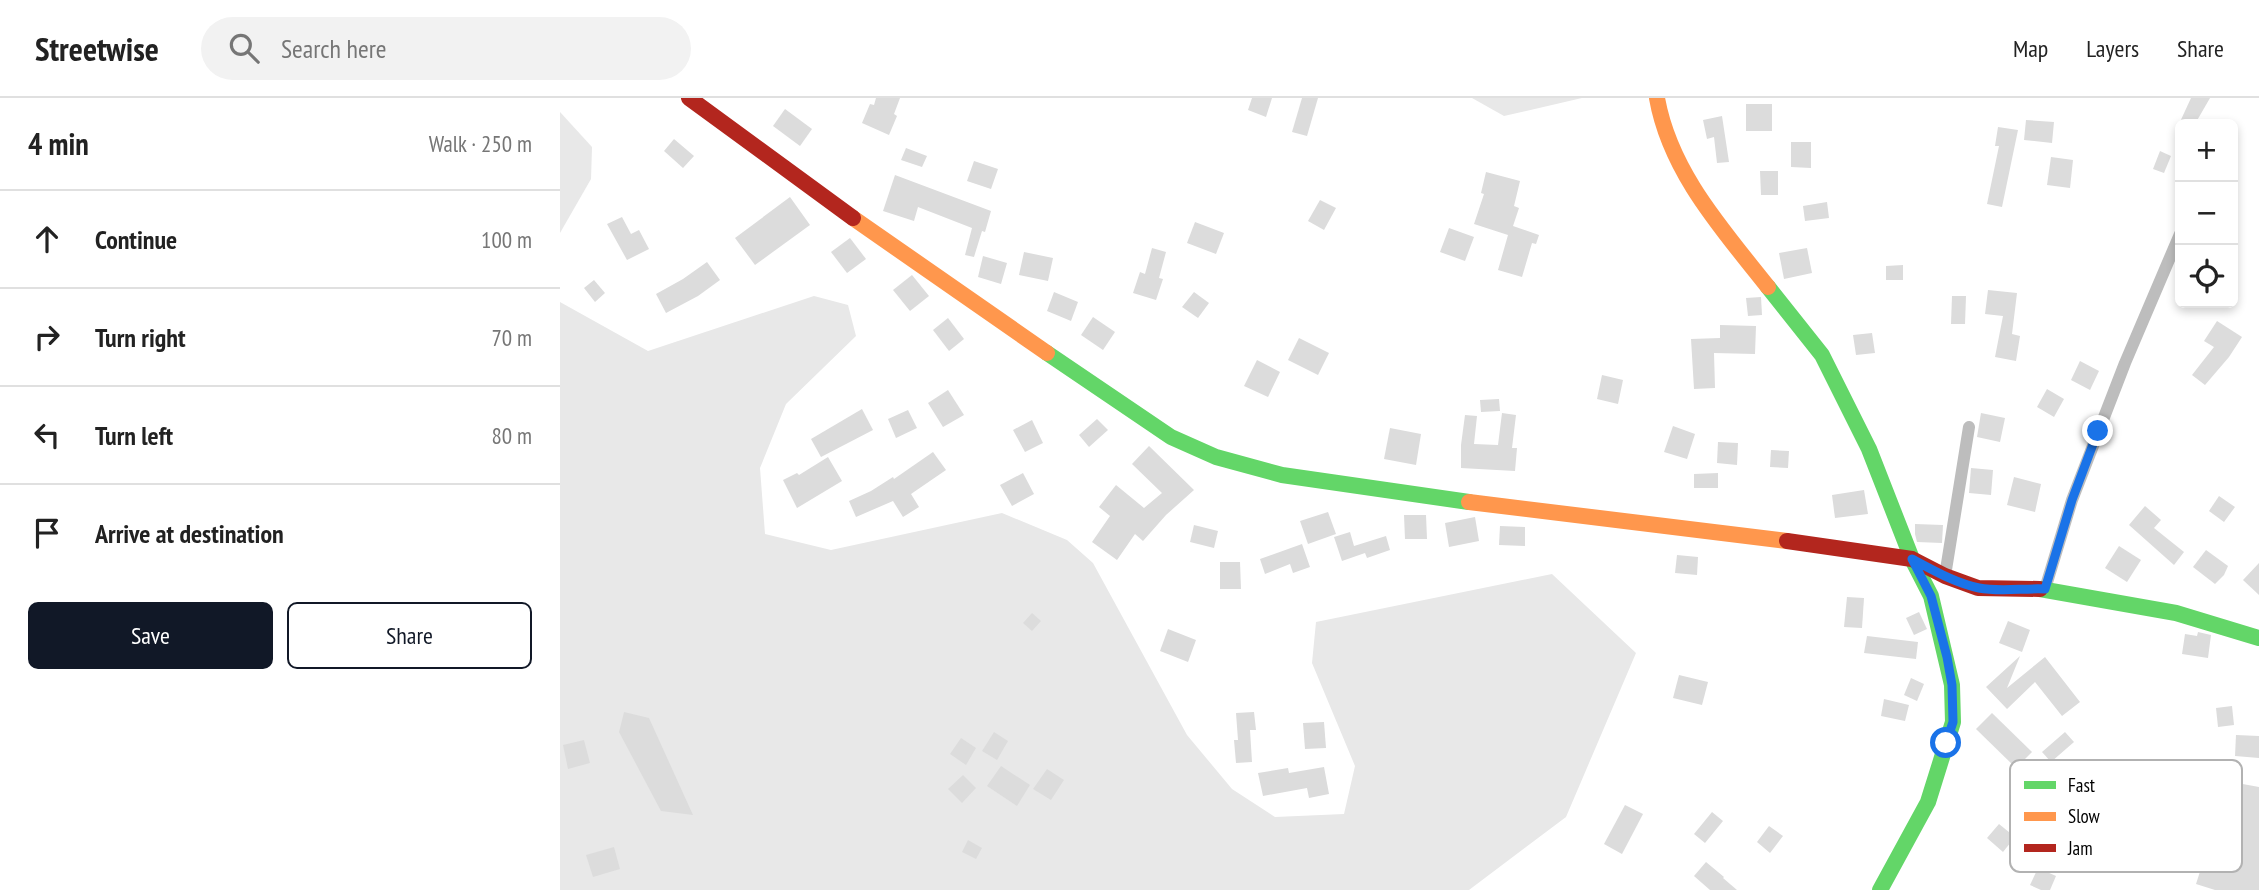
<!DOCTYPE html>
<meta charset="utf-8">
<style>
:root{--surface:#fff;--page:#f2f2f2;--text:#222;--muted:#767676;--line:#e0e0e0;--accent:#111827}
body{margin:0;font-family:"PT Sans Narrow",sans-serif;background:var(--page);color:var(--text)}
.controls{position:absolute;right:21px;top:21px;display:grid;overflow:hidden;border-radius:10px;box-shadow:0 4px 10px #0003}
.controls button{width:63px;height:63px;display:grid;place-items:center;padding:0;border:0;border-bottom:2px solid var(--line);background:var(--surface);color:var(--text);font:35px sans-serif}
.stop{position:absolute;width:21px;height:21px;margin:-16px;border:5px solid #1a73e8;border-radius:50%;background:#fff}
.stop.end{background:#1a73e8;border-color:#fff;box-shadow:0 2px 7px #0008}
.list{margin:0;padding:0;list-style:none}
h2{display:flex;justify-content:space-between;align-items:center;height:91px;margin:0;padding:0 28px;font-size:30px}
h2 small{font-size:23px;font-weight:400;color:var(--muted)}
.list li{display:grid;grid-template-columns:46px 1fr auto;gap:21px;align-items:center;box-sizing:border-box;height:98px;padding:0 28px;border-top:2px solid var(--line)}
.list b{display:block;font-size:26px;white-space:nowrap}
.list em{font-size:23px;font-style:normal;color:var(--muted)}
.actions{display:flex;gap:14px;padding:21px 28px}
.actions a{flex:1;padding:16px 0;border:2px solid var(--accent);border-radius:10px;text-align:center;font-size:24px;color:var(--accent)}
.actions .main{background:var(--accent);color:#fff}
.icon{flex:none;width:38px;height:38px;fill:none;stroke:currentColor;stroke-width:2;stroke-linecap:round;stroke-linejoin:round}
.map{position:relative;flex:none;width:1699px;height:792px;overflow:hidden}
header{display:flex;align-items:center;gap:42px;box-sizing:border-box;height:98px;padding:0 35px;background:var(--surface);border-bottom:2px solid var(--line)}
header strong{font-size:33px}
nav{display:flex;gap:38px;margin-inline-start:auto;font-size:24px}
.search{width:490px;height:63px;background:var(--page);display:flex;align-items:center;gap:18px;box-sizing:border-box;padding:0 24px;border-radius:38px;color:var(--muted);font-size:26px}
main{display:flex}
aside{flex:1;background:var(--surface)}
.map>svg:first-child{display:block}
.green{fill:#e8e8e8}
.building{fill:#dcdcdc}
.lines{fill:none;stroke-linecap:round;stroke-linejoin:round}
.street{stroke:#bdbdbd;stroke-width:12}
.fast{stroke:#63d668;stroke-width:16}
.slow{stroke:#ff974d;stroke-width:16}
.jam{stroke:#b3261e;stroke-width:16}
.route{stroke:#1a73e8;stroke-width:9}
.key{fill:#fff;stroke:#b2b2b2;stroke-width:2}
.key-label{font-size:19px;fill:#000}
</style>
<header>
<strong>Streetwise</strong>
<div class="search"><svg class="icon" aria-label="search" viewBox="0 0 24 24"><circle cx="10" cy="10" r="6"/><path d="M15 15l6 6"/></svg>Search here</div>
<nav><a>Map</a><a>Layers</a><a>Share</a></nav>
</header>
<main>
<aside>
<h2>4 min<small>Walk · 250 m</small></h2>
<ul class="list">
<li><svg class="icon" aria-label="ahead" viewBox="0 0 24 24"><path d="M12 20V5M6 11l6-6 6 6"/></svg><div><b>Continue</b></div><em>100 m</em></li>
<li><svg class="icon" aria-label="right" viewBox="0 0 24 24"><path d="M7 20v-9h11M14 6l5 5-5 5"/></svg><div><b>Turn right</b></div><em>70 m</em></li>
<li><svg class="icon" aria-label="left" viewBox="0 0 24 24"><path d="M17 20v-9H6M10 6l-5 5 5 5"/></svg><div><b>Turn left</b></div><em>80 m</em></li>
<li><svg class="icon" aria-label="arrive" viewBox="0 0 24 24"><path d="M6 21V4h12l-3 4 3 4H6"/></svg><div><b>Arrive at destination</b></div></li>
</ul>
<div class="actions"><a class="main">Save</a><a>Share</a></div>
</aside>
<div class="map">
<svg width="1699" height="792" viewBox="0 0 1699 792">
<rect width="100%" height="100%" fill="#fff"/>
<g class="green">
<polygon points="912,0 1022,0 944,18"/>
<polygon points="0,14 32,49 31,81 0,135"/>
<polygon points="254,198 288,207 296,238 226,306 200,370 205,436 271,452 442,415 507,442 533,465 627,637 672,691 715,719 784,716 795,668 752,565 756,524 992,476 1076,555 1006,719 909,792 0,792 0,204 88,253"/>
</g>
<g class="building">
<polygon points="316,0 340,0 334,16 337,18 329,37 302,25 310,6 314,7"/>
<polygon points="692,0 712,0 706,19 688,12"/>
<polygon points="742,0 758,0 747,38 732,34"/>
<polygon points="1631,0 1650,0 1635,26 1619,26"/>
<rect x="1186" y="6" width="26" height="27"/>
<polygon points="225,11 252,31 240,48 213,28"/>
<polygon points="1162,18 1169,64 1157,65 1154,39 1147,41 1143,22"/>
<polygon points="1466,22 1494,24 1492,45 1464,42"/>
<polygon points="1438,29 1458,32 1442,109 1427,106 1439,48 1435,48"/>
<polygon points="114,41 134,58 123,70 104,53"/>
<polygon points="1231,44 1251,44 1251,70 1231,69"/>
<polygon points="346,50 367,58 362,69 341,62"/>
<polygon points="1600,53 1611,58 1604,75 1593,71"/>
<polygon points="1491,59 1513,62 1510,90 1487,87"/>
<polygon points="414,63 438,71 431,91 407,83"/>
<polygon points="1200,73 1218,73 1218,97 1201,97"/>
<polygon points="926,74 960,83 954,108 959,110 953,128 979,137 976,146 972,145 962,179 938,172 948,137 914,126 924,96 921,95"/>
<polygon points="335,77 431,113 425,134 422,133 414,159 405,157 412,130 358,109 354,123 323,113"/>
<polygon points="230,99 250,127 195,167 175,140"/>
<polygon points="760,102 776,110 764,132 748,123"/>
<polygon points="1267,104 1269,120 1245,123 1243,108"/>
<polygon points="62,119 71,136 79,132 89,151 67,162 47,126"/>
<polygon points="635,124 664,135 656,156 627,145"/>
<polygon points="889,130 914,139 905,163 880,154"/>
<polygon points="290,140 306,161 287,175 271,154"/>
<polygon points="592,150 606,154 599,180 603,181 596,202 573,195 580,174 585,176"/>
<polygon points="1247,150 1252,175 1224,181 1219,155"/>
<polygon points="464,154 493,160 488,183 459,177"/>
<polygon points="423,158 447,165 441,186 418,179"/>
<polygon points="147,164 160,182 138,198 106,215 96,196 123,181"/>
<polygon points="1343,167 1343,182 1326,182 1326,168"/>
<polygon points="352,177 369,198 350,213 333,192"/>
<polygon points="34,182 45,195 35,204 24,190"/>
<polygon points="1428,192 1457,195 1452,236 1460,238 1456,263 1435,259 1443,218 1425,216"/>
<polygon points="494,194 518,204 511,223 487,213"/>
<polygon points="634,194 649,205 638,220 622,209"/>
<polygon points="1392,198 1406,198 1405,226 1391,226"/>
<polygon points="1201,199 1202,217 1188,218 1186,200"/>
<polygon points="533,219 555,234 543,252 521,237"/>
<polygon points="388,220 404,241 389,253 373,232"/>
<polygon points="1657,223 1682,239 1669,259 1645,287 1632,277 1654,249 1644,243"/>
<polygon points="1160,227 1196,228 1195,256 1154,255 1155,290 1134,291 1131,241 1160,240"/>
<polygon points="1312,235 1315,255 1296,257 1293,237"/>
<polygon points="739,240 769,255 758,277 728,262"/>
<polygon points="697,262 720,274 708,299 684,288"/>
<polygon points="1520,263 1539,273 1530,292 1511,282"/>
<polygon points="1042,277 1063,282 1058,306 1037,301"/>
<polygon points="1487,291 1504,301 1494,319 1477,309"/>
<polygon points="388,292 404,317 383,329 368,305"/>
<polygon points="939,301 940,313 921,314 920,302"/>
<polygon points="302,311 313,332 261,359 251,341"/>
<polygon points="348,312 357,330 336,340 328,321"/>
<polygon points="942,315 956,317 952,350 957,350 955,373 901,370 901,347 905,317 917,318 914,346 938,347"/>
<polygon points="1421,315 1445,320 1440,344 1417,339"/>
<polygon points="537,321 548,332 529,349 519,337"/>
<polygon points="472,322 483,345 465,354 453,332"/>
<polygon points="1113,328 1135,336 1127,361 1104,354"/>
<polygon points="830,330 861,336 856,367 824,361"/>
<polygon points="1158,344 1178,345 1177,367 1157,365"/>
<polygon points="589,348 634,392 606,417 583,443 575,436 557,462 532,444 550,418 539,409 556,387 584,410 602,395 572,366"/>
<polygon points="1211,352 1229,353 1228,370 1210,369"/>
<polygon points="373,354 386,372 351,396 359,409 343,419 333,403 296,419 289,403 311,393 333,379 334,381"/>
<polygon points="268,359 282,383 237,410 223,382 237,375 239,377"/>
<polygon points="1411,370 1433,372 1431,397 1409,395"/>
<polygon points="463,375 474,396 452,408 440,387"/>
<polygon points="1158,375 1158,390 1134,390 1134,376"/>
<polygon points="1454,379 1481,386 1475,414 1447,407"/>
<polygon points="1304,392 1308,416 1275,420 1272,397"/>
<polygon points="1659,398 1675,409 1664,424 1649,413"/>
<polygon points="1585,408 1601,422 1594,430 1624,454 1614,467 1569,427"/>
<polygon points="768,414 776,436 748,446 740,423"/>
<polygon points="844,417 866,417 867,441 845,441"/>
<polygon points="915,419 919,443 889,449 885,425"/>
<polygon points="1355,426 1383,427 1382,445 1357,444 1355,436"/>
<polygon points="634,427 658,433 654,450 630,444"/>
<polygon points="940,428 965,429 965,448 939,447"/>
<polygon points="790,434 794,448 826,438 830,452 807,460 805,455 782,463 774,439"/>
<polygon points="742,446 750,469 733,475 730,466 705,476 700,461"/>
<polygon points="1559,448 1581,462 1567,484 1545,470"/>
<polygon points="1646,452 1668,468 1664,477 1655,486 1633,469"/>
<polygon points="1117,457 1138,459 1137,477 1115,475"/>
<polygon points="660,464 680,464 681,491 660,491"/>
<polygon points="1699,465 1699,497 1683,482"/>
<polygon points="1287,499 1304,500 1302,530 1284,529"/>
<polygon points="1359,514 1367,531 1354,537 1346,520"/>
<polygon points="472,515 481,523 472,533 463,525"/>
<polygon points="1448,523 1470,532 1462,554 1439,545"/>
<polygon points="608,531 636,542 628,564 600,553"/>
<polygon points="1638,534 1651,537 1648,560 1622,556 1625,536 1637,538"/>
<polygon points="1307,538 1358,544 1356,561 1304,555"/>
<polygon points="1460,558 1447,590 1485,559 1520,604 1502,618 1475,584 1447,611 1426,589"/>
<polygon points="1119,577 1148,584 1142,607 1113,600"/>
<polygon points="1351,580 1364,586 1357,603 1344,597"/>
<polygon points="1324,601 1349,607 1345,623 1321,618"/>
<polygon points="1672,608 1674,627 1658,629 1656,610"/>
<polygon points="64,614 89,620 133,717 101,713 59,634"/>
<polygon points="694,614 696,632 690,632 692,664 676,665 674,642 678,642 676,615"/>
<polygon points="1432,615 1472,654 1456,670 1416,631"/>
<polygon points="764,624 766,650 745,651 743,625"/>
<polygon points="434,634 448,643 437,662 422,653"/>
<polygon points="1505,634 1514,644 1491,664 1482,654"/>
<polygon points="1676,637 1699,638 1699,660 1675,658"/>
<polygon points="401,640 416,650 406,667 390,656"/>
<polygon points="24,642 30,665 8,671 3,647"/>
<polygon points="441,668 470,687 457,708 427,688"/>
<polygon points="764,669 769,696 749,700 747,690 703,698 698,675 728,670 729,675"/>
<polygon points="487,671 504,682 491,702 473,691"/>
<polygon points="1623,675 1699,689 1699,792 1655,792 1636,786 1646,755 1627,751 1636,712 1617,709"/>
<polygon points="403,677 416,690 402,705 388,691"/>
<polygon points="1065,707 1083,716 1062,756 1044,746"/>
<polygon points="1152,714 1163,723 1145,745 1134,736"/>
<polygon points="1439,726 1455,739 1443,754 1427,740"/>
<polygon points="1209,728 1223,738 1210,755 1197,744"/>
<polygon points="408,742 422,750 416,761 402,754"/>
<polygon points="54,749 60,771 33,779 26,757"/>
<polygon points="1146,764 1164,779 1163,780 1177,792 1150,792 1134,778"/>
<polygon points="1478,770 1496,778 1490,792 1481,792 1470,787"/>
</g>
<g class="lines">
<g class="street">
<polyline points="1385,478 1409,329"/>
<polyline points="1485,491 1512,402 1565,265 1620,136"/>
</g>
<g class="fast">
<polyline points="1208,189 1262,257 1309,351 1352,461 1371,498 1392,587 1393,624 1368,704 1320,792"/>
<polyline points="487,255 611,339 656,359 722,377 909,404"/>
<polyline points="1480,491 1616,515 1699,540"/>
</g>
<g class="slow">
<path d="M1097,0C1110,74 1163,132 1208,189"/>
<polyline points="293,120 487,255"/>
<polyline points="909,404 1227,443"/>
</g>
<g class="jam">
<polyline points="129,0 293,120"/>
<polyline points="1227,443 1352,461 1385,478 1418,490 1480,491"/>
</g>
</g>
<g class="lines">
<path class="route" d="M1386,645L1393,624L1392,587L1387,559L1371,498L1352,461C1373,472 1395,485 1419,490C1440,494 1463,490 1485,491L1512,402L1538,333"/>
</g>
<rect x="1450" y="662" width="232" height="112" rx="10" class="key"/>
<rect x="1464" y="683" width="32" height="8" fill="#63d668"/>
<rect x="1464" y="714" width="32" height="9" fill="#ff974d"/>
<rect x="1464" y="746" width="32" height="8" fill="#b3261e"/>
<g class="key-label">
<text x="1508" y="694">Fast</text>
<text x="1508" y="725">Slow</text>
<text x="1508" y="757">Jam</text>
</g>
</svg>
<div class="controls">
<button>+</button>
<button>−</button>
<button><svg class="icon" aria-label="locate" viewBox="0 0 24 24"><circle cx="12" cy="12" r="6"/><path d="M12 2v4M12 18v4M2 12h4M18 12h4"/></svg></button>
</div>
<div class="stop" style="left:1386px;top:645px"></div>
<div class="stop end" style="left:1538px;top:333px"></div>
</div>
</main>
